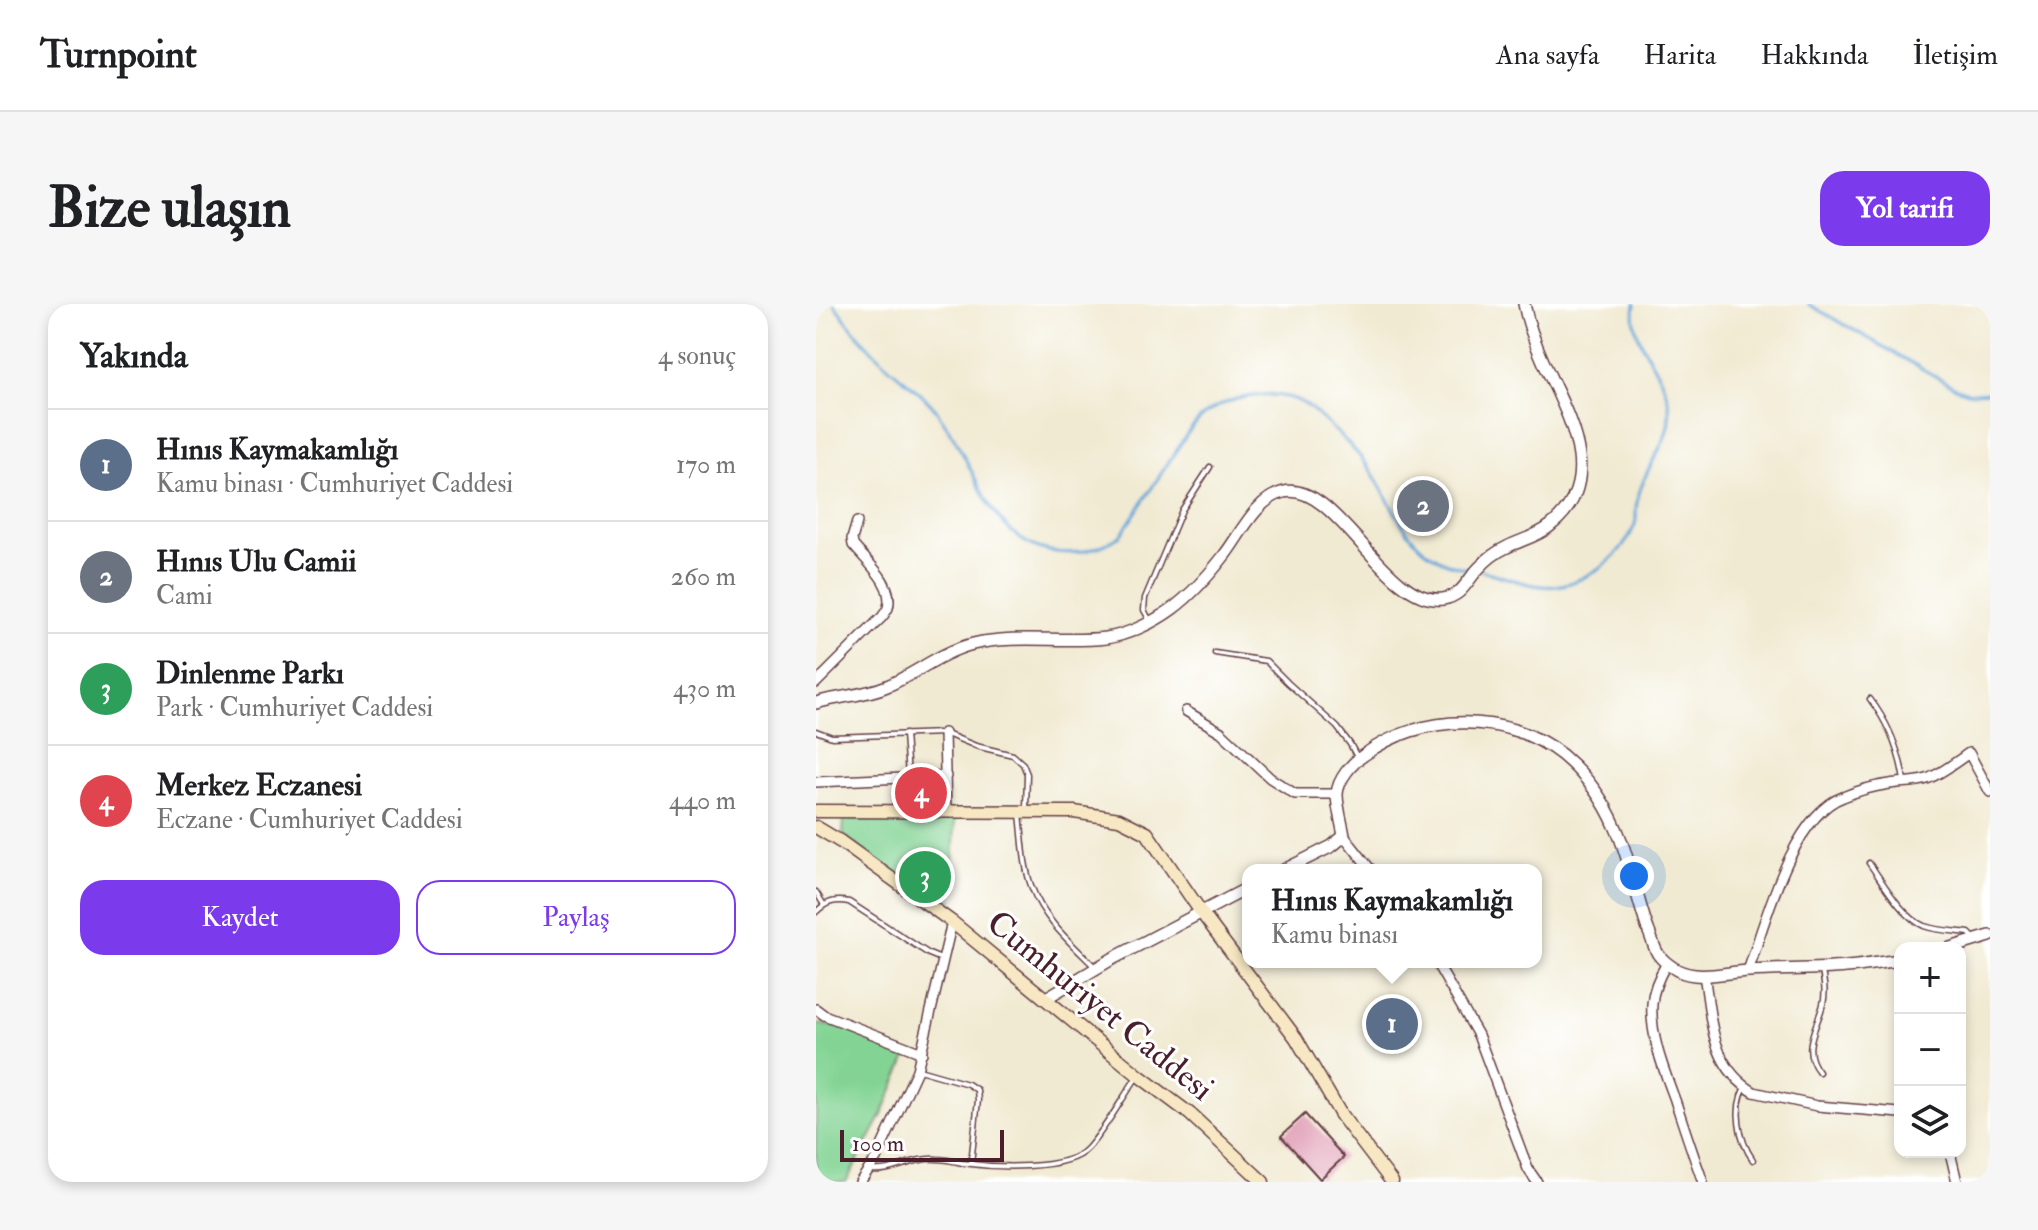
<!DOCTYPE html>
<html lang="tr">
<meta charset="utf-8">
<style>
:root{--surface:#fff;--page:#f6f6f6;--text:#202124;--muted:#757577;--line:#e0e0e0;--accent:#7c3aed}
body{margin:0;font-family:"IM FELL Double Pica",serif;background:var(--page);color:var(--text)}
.controls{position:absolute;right:24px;bottom:24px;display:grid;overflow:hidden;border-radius:16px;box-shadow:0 4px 12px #0003}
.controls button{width:72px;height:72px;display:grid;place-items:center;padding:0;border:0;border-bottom:2px solid var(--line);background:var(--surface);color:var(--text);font:40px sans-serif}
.scale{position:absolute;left:24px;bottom:20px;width:164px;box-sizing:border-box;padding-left:8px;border:4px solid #4a1f2b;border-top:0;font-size:22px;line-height:28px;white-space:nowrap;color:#4a1f2b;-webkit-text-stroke:6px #fff;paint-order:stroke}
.you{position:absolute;left:818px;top:572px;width:28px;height:28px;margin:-20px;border:6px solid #fff;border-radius:50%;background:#1a73e8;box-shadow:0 0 0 12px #1a73e833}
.badge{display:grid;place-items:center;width:52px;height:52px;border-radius:50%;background:var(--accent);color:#fff;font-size:26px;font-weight:700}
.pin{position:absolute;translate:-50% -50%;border:4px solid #fff;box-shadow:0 2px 8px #0006}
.popup{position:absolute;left:426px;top:560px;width:300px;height:104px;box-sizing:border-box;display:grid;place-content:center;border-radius:16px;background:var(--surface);filter:drop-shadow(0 2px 6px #0005);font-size:26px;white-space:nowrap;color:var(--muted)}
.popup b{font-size:30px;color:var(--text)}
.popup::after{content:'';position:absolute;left:50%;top:100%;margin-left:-16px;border:16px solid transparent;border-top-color:var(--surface)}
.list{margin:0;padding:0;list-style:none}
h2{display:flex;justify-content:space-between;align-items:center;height:104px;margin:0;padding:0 32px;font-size:34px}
h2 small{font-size:26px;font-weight:400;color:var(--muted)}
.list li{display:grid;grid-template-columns:52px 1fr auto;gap:24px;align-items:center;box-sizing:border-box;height:112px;padding:0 32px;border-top:2px solid var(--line)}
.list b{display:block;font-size:30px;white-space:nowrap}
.list p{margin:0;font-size:26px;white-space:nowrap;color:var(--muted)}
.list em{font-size:26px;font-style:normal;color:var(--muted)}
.actions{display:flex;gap:16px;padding:24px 32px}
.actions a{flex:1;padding:18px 0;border:2px solid var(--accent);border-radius:24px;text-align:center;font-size:28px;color:var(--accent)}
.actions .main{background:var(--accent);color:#fff}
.icon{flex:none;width:44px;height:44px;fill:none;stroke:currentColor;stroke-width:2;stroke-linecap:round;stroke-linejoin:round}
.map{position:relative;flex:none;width:1174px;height:878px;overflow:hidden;border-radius:24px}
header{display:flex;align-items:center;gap:48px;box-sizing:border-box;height:112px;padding:0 40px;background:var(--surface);border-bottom:2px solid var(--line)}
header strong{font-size:38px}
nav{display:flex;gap:44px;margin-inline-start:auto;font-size:28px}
.intro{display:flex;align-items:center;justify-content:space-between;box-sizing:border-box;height:192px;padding:0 48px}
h1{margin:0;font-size:56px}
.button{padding:20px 36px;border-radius:24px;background:var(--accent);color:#fff;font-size:28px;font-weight:700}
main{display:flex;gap:48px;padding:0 48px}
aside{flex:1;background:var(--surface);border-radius:24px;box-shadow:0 4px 12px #0003}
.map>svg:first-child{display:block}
.green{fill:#83d494;stroke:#667a60;stroke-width:2}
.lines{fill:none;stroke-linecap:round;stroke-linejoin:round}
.stream{stroke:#66a5d9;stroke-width:3}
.building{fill:#e3a5bb}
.service-casing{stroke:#633d44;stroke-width:7}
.minor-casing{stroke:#633d44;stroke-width:12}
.tertiary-casing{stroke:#633d44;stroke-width:14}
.secondary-casing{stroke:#633d44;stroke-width:15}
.service{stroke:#fff;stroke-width:4}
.minor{stroke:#fff;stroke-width:9}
.tertiary{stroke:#fff;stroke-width:11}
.secondary{stroke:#f7e8c3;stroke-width:12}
.labels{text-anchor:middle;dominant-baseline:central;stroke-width:6;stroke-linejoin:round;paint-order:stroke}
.street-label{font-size:34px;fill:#4a1f2b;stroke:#fff}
</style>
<header>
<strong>Turnpoint</strong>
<nav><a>Ana sayfa</a><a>Harita</a><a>Hakkında</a><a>İletişim</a></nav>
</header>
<div class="intro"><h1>Bize ulaşın</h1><a class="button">Yol tarifi</a></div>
<main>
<aside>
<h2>Yakında<small>4 sonuç</small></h2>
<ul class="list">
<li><span class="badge" style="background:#5c6f8a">1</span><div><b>Hınıs Kaymakamlığı</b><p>Kamu binası · Cumhuriyet Caddesi</p></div><em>170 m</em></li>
<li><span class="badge" style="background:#6b7280">2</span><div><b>Hınıs Ulu Camii</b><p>Cami</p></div><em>260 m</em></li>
<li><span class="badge" style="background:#2e9e5b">3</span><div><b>Dinlenme Parkı</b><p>Park · Cumhuriyet Caddesi</p></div><em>430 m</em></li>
<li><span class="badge" style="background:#e0444e">4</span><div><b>Merkez Eczanesi</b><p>Eczane · Cumhuriyet Caddesi</p></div><em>440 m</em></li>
</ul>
<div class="actions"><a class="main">Kaydet</a><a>Paylaş</a></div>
</aside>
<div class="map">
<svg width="1174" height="878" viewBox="0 0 1174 878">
<rect width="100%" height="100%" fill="#fff"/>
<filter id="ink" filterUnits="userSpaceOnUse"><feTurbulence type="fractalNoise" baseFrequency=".0125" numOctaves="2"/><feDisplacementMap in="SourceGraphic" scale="16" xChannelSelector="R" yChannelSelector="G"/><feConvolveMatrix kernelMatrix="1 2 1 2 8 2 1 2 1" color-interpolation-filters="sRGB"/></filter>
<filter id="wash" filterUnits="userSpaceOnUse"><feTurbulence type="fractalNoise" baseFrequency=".006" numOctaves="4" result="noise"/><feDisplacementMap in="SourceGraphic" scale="32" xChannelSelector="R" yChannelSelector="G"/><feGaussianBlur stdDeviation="1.8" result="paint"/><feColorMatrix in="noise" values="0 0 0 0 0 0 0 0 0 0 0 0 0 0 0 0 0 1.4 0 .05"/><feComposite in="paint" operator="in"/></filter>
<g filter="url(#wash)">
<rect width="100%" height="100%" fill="#f1ead2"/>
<g class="green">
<polygon points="28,515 139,515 135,615 27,531"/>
<polygon points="0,720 34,724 92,750 65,813 30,878 0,878"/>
</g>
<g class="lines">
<g class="stream">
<path d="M18,0C34,23 53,45 74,64C90,78 106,89 119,105C127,117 136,129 142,141C166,184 183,241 240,248C264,251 284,245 304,232C321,207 337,182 354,156C362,145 369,131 378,121C392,104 416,94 437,92C454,90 475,91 490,101C495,104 500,109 504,113C523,130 543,148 557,170C586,217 596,257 658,266"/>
<polyline points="992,0 1140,84 1155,89 1174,88"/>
<path d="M666,267C685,271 705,280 725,282C761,286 804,256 818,223C821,218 820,212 820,205C821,195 824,185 828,176C838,149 856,134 853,102C849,65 812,39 819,0"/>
</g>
</g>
<g id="blocks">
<g class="building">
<polygon points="610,188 621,203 604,216 593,201"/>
<polygon points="576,694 598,734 576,746 554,706"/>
<polygon points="489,810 528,853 504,875 465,832"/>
</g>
</g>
</g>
<g filter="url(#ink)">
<use href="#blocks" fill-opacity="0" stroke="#633d44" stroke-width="2"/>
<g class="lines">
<g class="service-casing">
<g id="service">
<polyline points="333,315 328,306 329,294 366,206 394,163"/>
<polyline points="399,349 450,357 472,379 521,423 534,440 541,453"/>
<path d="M1054,395C1073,420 1083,445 1088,476"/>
<polyline points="0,427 16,433 128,429 160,442 197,451 207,460 211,470 210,505"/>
<polyline points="89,430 92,472"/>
<path d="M204,510C207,534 207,562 216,584C228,616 255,639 278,662"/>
<path d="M1053,559C1067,578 1085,612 1108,622C1122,627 1139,627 1153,629L1158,634"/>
<polyline points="0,588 8,601"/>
<path d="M0,608C10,598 19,595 33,598L113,650L125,655"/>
<polyline points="103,766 152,780 161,786 162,796 155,859"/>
<path d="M1003,768C984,745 1001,724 1007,700C1010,689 1008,678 1006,667"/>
<path d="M929,783C917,805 923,836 937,856"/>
<path d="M55,866C77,869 96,853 121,855C129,855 137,857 146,859C175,863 251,868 272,844C290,824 305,796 321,773"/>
</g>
</g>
<g class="minor-casing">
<g id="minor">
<path d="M0,379L64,315C66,314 71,306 72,304C79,280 50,257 37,241L36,235L41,218"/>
<polyline points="370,407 405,428 454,474 479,490 521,490"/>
<polyline points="128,429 130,508"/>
<polyline points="0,478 130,472"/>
<polyline points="528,532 555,566"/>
<polyline points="620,658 662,731 712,865 721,878"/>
<path d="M851,659C843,672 837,685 836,700C834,732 848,766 859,796C868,823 877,851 887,878"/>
<path d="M932,667C949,619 976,511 1027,493C1041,487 1059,482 1074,480C1086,478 1099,479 1111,475C1125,470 1140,458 1153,449L1174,488"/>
<path d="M888,671C896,716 894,762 938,788L1001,802L1084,809"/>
<polyline points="0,705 8,711 106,749"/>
<polyline points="1134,848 1141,878"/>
<polyline points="44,878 60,855 101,766 136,618"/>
</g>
</g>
<g class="tertiary-casing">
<g id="tertiary">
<path d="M0,399C23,392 48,392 71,382C101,369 125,348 157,340C201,330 246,339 290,334C312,331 338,318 356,305C375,291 393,271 407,253C424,232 439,195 468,188C520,176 570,303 627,295C646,292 650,278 662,265C670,256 680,248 691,243C705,236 722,232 734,222C793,176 750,109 727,57C719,39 712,20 708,0"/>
<path d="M468,566L516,542L528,532C526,519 521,503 521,490C522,475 536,459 548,451C604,409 691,407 746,451C770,471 788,496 800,524C815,557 820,594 833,628C836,635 838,644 842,650C847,657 854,662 861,666C883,677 909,668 933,667C965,665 998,666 1030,663C1048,662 1066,658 1084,656"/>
<polyline points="1134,644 1174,632"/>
<polyline points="230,694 296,655 432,584"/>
</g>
</g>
<g class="secondary-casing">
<g id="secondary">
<polyline points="0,507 258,508 303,515 331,529 385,608 480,734 525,811 576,878"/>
<polyline points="0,523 25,538 136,618 322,771 374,810 447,878"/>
</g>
</g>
<use href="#service" class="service"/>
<use href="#minor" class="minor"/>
<use href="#tertiary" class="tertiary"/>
<use href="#secondary" class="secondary"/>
</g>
</g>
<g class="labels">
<g class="street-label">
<text transform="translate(284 702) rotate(39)">Cumhuriyet Caddesi</text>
</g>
</g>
</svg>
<div class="controls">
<button>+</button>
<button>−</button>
<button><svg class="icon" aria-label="layers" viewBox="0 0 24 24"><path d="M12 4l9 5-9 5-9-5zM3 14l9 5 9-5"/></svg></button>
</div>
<div class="scale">100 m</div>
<div class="you"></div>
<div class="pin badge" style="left:576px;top:720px;background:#5c6f8a">1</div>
<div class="popup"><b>Hınıs Kaymakamlığı</b>Kamu binası</div>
<div class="pin badge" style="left:607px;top:202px;background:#6b7280">2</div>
<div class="pin badge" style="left:109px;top:573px;background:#2e9e5b">3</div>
<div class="pin badge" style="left:105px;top:489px;background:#e0444e">4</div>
</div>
</main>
